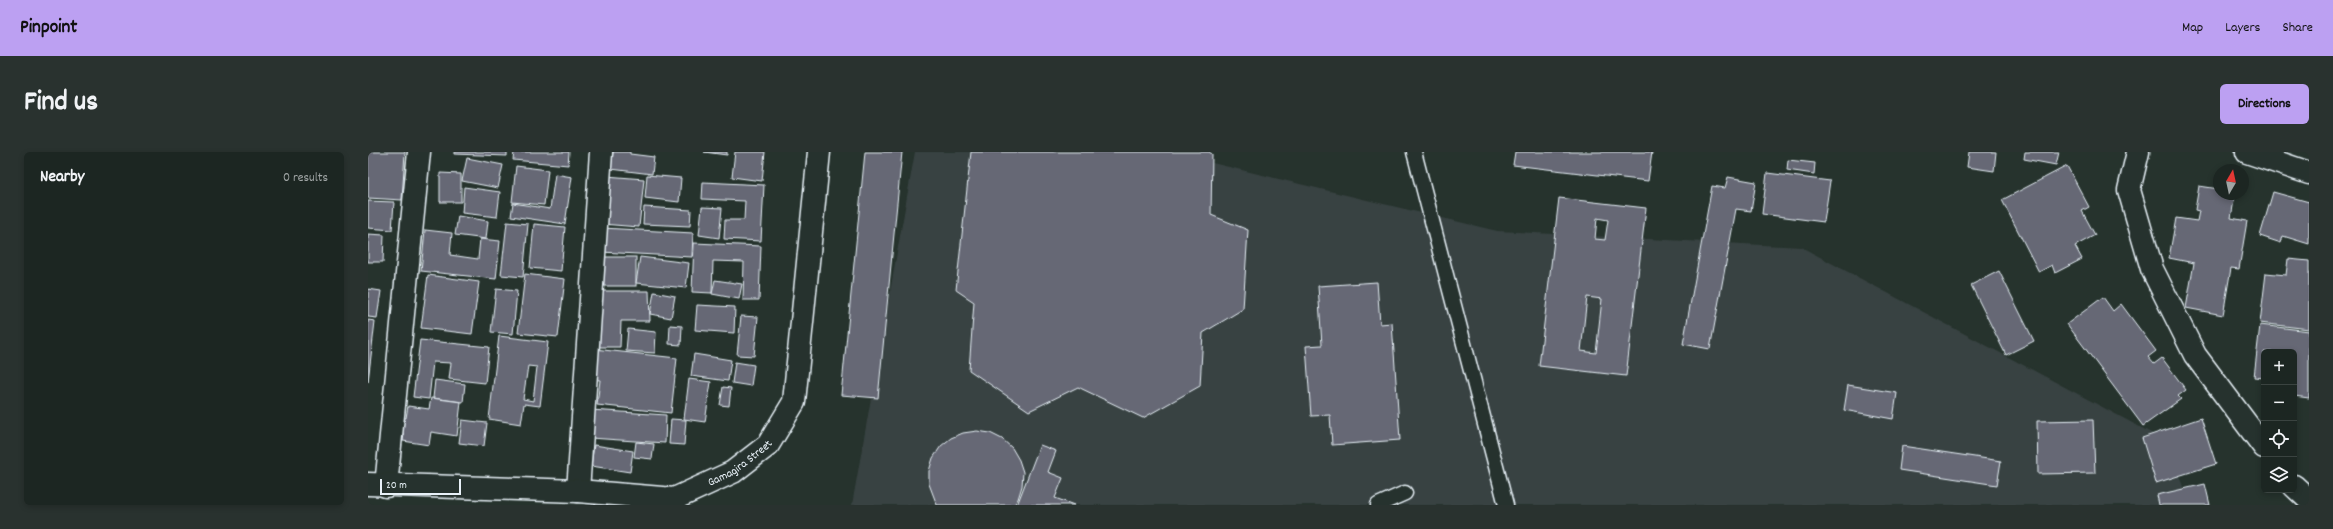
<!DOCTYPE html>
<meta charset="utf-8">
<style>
:root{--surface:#1c2622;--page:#29322f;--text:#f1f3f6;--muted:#a0a5a5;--line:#3a4340;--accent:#bca0f2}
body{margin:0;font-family:Dekko,sans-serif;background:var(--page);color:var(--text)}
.controls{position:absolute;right:12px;bottom:12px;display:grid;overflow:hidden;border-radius:6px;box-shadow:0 2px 6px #0003}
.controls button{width:36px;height:36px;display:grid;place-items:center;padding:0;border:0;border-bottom:1px solid var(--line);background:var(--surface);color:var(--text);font:20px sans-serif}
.compass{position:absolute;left:1845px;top:12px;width:36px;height:36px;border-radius:50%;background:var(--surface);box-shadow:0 2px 6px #0003;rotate:9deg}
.scale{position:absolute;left:12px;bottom:10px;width:81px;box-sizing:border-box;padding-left:4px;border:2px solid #e8f1f8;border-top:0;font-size:11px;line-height:14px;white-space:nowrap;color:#e8f1f8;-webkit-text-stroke:3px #26332d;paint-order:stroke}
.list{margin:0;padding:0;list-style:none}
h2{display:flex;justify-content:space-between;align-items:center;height:52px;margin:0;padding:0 16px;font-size:17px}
h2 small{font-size:13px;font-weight:400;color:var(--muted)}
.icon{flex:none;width:22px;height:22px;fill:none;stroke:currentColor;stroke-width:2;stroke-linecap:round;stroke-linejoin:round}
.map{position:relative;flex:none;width:1941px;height:353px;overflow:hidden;border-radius:6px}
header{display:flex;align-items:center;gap:24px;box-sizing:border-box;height:56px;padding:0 20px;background:var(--accent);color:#111}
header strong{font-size:19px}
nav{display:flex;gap:22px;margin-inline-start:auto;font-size:14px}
.intro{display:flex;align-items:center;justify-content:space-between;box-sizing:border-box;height:96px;padding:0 24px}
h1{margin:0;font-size:28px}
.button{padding:10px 18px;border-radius:6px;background:var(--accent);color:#111;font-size:14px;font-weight:700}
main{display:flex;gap:24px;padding:0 24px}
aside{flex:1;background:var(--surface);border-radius:6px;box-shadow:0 2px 6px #0003}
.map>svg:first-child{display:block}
.built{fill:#394343}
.building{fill:#666875;stroke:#e8f1f8;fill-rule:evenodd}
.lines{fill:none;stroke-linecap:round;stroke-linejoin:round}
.lane-casing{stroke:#e8f1f8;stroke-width:17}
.street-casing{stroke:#e8f1f8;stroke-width:25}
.secondary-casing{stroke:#e8f1f8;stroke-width:25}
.lane{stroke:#26332d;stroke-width:14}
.street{stroke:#26332d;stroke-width:22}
.secondary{stroke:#26332d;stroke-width:22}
.labels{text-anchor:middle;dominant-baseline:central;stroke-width:3.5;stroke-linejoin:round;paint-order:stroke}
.street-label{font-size:12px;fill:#e8f1f8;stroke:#26332d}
</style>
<header>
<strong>Pinpoint</strong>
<nav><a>Map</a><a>Layers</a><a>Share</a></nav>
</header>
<div class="intro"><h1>Find us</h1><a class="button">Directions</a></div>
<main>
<aside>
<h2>Nearby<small>0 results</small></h2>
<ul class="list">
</ul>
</aside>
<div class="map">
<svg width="1941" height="353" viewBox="0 0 1941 353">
<rect width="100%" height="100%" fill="#26332d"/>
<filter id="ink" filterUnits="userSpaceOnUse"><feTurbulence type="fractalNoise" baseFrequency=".025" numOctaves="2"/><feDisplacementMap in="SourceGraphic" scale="8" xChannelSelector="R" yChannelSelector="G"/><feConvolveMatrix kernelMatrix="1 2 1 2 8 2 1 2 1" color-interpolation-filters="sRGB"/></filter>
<g filter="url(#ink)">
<polygon class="built" points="547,0 798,0 1129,79 1433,95 1800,290 1821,353 484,353"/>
<g class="building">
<polygon points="0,0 37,0 34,48 0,46"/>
<polygon points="86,0 139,0 139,4 86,2"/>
<polygon points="146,0 201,0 200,13 145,8"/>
<polygon points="245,0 262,0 262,2 286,5 284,22 243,17"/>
<polygon points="336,0 359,0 359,3"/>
<polygon points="367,0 397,0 394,29 364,25"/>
<polygon points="497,0 534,0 510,246 473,243"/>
<polygon points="603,0 841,0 844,2 843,63 880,78 875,157 835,181 832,234 775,266 710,235 661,259 601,218 606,150 588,138"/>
<polygon points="1147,0 1284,0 1280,29 1145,13"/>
<polygon points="1601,0 1628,0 1626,19 1599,15"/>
<polygon points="1657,0 1691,0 1688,13 1656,7"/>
<polygon points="99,6 135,13 130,36 94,29"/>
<polygon points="1420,8 1447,11 1446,22 1419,18"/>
<polygon points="148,14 180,18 176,53 144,50"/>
<polygon points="1699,14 1721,55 1714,59 1727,83 1707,94 1714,107 1687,121 1684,113 1671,120 1634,48"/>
<polygon points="72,21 93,22 93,50 72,50"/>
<polygon points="1399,21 1462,29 1456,70 1394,62"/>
<polygon points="187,22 204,25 197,72 143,64 145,51 182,57"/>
<polygon points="279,23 313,26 311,50 277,46"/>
<polygon points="238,24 276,27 271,75 234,72"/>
<polygon points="1360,25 1388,30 1383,59 1368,57 1342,197 1315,192 1344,34 1357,36"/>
<polygon points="335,30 396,33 393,89 356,87 357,68 376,68 377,49 334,47"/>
<polygon points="1831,34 1851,37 1851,42 1867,42 1863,66 1879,69 1871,117 1863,116 1855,163 1818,156 1826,111 1801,106 1808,66 1829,69 1831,59 1827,58"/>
<polygon points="96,35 132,40 129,65 94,61"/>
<polygon points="1905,40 1941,50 1941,92 1915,84 1913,91 1892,84"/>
<path d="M1191,46L1278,56L1258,224L1171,214ZM1229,66L1240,68L1237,88L1227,87ZM1219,145L1234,147L1228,201L1213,199Z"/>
<polygon points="0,49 26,50 24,78 0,76"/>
<polygon points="276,55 323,58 322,74 275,72"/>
<polygon points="334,55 354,56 351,86 331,83"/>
<polygon points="90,64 120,69 118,87 87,83"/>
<polygon points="139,70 160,72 155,125 133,123"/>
<polygon points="166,72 197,75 193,119 162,116"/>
<polygon points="234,76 325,81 324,105 233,100"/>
<polygon points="57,78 84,81 82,103 110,107 112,87 132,89 128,127 53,119"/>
<polygon points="0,82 16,83 15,110 0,110"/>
<polygon points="326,91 393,94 391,148 375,148 376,110 345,109 344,141 324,140"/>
<rect x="234" y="105" width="34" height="29"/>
<polygon points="272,105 321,111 318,136 268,131"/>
<polygon points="1920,107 1941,109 1941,177 1892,171 1898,121 1918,123"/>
<polygon points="1631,119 1666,189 1638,203 1603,133"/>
<polygon points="157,122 197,127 190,185 150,181"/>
<polygon points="60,123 111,130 104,182 53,176"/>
<polygon points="347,128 374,132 371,147 344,142"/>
<polygon points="1009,130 1012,172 1024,171 1032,288 964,293 962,263 943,264 938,194 954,193 950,134"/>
<polygon points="0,137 13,139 9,166 0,165"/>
<polygon points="128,137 149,139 145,182 123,180"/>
<polygon points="229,139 281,139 282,169 253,169 252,195 229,195"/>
<polygon points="286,140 307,144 303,166 282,162"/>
<polygon points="1735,145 1745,159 1753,152 1788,199 1780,205 1786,212 1794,206 1818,238 1810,244 1813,247 1775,274 1699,172"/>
<polygon points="329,153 367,155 366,181 327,178"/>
<polygon points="373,164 390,165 386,204 369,203"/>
<polygon points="0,168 7,169 0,230"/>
<polygon points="302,173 314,174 313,193 301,192"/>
<polygon points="1892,173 1941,179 1941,246 1926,244 1926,200 1896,200 1896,226 1886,225"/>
<polygon points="260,177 288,180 287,201 258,199"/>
<path d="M131,184L180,190L172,254L156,252L153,272L121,267ZM160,214L169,215L165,249L155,247Z"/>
<polygon points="52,188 121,195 117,231 81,227 83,211 65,210 61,247 45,245"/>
<polygon points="226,197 309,206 303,261 229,253 232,228 222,227"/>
<polygon points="326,202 363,208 360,229 323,224"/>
<polygon points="367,210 386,213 383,234 364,231"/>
<polygon points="321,227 343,230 337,270 316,267"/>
<polygon points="67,228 97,232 95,250 65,246"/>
<polygon points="1480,233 1529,241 1525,267 1476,258"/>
<polygon points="355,235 363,236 361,254 352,253"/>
<polygon points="63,246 93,250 89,284 63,280 61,293 35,289 36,282 29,281 31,265 38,266 40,254 61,257"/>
<polygon points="223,258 298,263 297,291 222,286"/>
<polygon points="1833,266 1848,312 1788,331 1774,286"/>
<polygon points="303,267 318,268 316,293 301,292"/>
<polygon points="94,268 119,271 116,294 91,291"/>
<polygon points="1725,268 1727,321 1670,322 1669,269"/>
<polygon points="609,279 622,281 634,287 644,296 651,308 655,320 654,334 650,347 646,353 569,353 561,332 561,319 565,306 573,294 583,286 595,281"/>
<polygon points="268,290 286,292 284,307 266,305"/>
<polygon points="226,293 265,299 262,320 223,314"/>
<polygon points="672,293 688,299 680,320 695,326 687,346 706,353 649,353"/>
<polygon points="1534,294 1633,309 1629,333 1531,318"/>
<polygon points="1837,332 1842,353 1791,353 1789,343"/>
</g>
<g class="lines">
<g class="lane-casing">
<g id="lane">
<polyline points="1046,0 1138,353"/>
<polyline points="1010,353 1037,341"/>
</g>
</g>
<g class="street-casing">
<g id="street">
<polyline points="1770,0 1761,38 1784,117 1827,203 1896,295"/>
<polyline points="1879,0 1941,21"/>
<polyline points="18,334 51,0"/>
<polyline points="1926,334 1941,348"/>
<polyline points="210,339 233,0"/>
</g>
</g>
<g class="secondary-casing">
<g id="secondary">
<path id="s1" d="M0,332L210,339L306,347L365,320L400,293L426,250L451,0"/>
</g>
</g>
<use href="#lane" class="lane"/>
<use href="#street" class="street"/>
<use href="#secondary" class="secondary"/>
</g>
</g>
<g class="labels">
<g class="street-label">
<text stroke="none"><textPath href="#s1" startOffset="382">Gamagira Street</textPath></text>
</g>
</g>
</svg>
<div class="controls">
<button>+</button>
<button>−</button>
<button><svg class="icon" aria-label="locate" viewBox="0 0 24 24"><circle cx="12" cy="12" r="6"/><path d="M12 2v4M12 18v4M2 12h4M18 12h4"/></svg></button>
<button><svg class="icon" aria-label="layers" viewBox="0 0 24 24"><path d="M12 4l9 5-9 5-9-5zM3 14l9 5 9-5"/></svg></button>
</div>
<svg class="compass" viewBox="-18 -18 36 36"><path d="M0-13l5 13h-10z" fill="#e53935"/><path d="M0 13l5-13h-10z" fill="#a0a5a5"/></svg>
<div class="scale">20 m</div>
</div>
</main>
